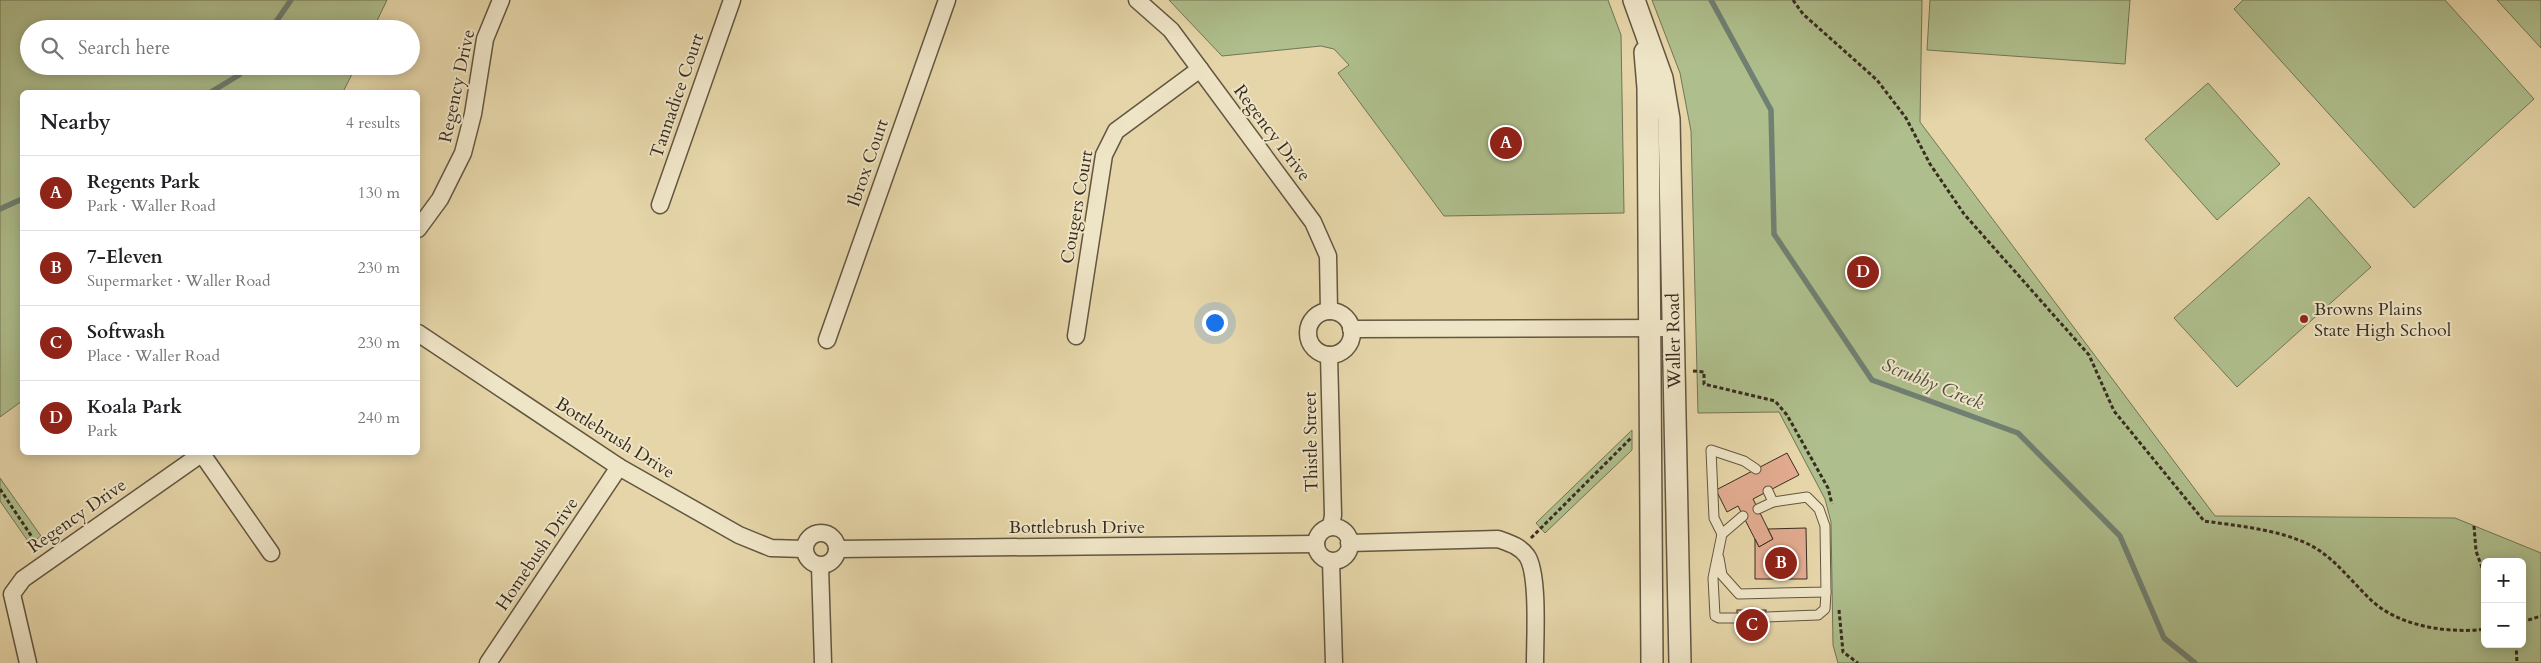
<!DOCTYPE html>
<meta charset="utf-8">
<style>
:root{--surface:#fff;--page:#f6f6f6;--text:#202124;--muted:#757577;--line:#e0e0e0;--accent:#8f2418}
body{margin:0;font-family:Cardo,serif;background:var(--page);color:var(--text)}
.controls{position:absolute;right:15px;bottom:15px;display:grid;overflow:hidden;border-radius:8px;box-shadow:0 2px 12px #0003}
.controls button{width:45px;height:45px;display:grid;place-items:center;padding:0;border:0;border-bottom:1px solid var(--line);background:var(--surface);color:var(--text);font:25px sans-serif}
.you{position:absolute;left:1214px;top:322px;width:18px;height:18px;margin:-12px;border:4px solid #fff;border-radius:50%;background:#1a73e8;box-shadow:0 0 0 8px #1a73e833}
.badge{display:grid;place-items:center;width:32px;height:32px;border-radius:50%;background:var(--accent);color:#fff;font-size:16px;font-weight:700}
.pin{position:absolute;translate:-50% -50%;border:2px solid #fff;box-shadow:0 1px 5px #0006}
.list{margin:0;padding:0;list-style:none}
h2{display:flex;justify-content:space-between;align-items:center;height:65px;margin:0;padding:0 20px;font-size:21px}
h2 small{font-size:16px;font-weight:400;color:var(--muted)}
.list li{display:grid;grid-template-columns:32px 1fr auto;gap:15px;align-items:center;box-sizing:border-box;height:75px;padding:0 20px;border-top:1px solid var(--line)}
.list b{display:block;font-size:19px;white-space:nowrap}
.list p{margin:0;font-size:16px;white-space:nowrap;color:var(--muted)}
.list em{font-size:16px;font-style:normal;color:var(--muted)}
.icon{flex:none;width:28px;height:28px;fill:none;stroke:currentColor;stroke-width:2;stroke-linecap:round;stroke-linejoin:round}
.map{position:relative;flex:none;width:2541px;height:663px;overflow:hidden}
.search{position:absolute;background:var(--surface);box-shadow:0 2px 12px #0003;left:20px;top:20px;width:400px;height:55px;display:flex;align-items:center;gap:12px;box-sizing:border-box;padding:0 18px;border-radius:28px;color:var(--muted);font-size:19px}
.panel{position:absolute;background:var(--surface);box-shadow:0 2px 12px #0003;left:20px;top:90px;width:400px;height:365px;border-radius:8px}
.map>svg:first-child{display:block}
.green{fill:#aebe8c;stroke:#737556;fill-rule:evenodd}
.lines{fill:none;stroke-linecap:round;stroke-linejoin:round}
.stream{stroke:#708072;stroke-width:5.5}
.building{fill:#e2ab91;stroke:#382c1f}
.service-casing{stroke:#635641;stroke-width:11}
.minor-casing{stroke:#635641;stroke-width:19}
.tertiary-casing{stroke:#635641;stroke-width:24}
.path{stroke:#382c1f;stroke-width:3;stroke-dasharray:4 2.5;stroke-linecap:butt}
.service{stroke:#eee4c6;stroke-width:9}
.minor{stroke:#eee4c6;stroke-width:16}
.tertiary{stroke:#eee4c6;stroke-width:21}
.poi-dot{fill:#8f2418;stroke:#eee4c6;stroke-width:2}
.labels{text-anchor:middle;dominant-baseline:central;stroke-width:4;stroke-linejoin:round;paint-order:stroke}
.street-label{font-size:18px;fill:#382c1f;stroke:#eee4c6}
.poi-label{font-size:18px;fill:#382c1f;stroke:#eee4c6;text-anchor:start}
.water-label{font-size:19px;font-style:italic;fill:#504f42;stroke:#eee4c6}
</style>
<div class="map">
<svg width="2541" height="663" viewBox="0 0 2541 663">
<rect width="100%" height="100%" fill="#e5d5a8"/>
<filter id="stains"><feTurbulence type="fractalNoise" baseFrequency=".004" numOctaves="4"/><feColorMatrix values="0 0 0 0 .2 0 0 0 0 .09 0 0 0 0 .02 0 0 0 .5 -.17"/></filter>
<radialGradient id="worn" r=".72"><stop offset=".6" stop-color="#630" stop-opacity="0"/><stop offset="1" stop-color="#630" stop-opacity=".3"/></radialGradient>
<g class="green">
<polygon points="0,0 387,0 373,29 29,29 29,66 356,66 343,92 22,92 22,401 0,417"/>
<polygon points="1169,0 1608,0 1621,35 1624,213 1444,216 1338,73 1349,65 1334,49 1321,46 1222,56"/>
<path d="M1652,0H1922L1920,122L2215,516L2455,518L2541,553V663H1838L1833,645L1831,522L1825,499L1779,412L1698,413L1691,131L1680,73ZM2485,562H2522V644H2485Z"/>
<polygon points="1930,0 2130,0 2125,64 1927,50"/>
<polygon points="2243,0 2445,0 2534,99 2414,208 2234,9"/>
<polygon points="2497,0 2541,0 2541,48"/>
<polygon points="2208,83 2280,164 2217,220 2145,139"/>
<polygon points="2309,197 2371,267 2237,387 2174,318"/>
<polygon points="1632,430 1632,450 1545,533 1536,523"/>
<polygon points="0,478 41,536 30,544 0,501"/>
</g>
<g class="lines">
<g class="stream">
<polyline points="1711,0 1771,110 1774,234 1872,380 2018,433 2120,536 2164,638 2195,663"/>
<polyline points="271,29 291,0"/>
<polyline points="211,92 239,75 245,66"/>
<polyline points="0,209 22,199"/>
</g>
</g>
<g class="building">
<polygon points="1787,453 1799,475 1753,499 1773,539 1759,547 1738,506 1727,512 1716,490"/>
<polygon points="1806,528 1807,579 1755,579 1755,539 1759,547 1773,539 1768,529"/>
<rect x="1737" y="610" width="29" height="21"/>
</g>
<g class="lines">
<g class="service-casing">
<g id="service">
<polyline points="1758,509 1773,502 1768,491"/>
<polyline points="1722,534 1714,518 1711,450 1744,461 1756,469"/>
<polyline points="1719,558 1722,575 1739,594 1826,592 1825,526 1819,509 1807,497 1773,502"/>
<polyline points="1766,617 1818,615 1825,609 1826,592"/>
<polyline points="1737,618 1719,618 1715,616 1713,578 1722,534 1743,516"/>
</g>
</g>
<g class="minor-casing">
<g id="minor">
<polyline points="1137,0 1171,30 1313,222 1328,256 1329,311"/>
<polyline points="660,205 732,0"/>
<polyline points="418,229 440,199 463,153 473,114 485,39 501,0"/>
<circle cx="1330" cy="333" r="22"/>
<polyline points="1351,329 1673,328"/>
<polyline points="418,333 619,467 739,535 771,548 804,549"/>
<polyline points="1076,336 1104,155 1116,131 1200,69"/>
<polyline points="827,340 947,0"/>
<polyline points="1329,355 1333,515 1331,527"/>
<polyline points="202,454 271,553"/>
<circle cx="1333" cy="544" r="17"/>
<circle cx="821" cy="549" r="16"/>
<path d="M1349,543L1498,539C1509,543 1520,546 1527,556C1539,574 1535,639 1535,663"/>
<polyline points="837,549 1316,544"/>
<polyline points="1331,561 1334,663"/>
<polyline points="820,566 823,663"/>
<polyline points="28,663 12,594 23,579 204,452"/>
<polyline points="488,663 619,467"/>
</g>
</g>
<g class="tertiary-casing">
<g id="tertiary">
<polyline points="1634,0 1662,78 1669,119 1680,663"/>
<polyline points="1645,52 1648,88 1652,663"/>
</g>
</g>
<g class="path">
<path d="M1793,0L1803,14L1877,80L1906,118L1930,164L1964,214L2089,355L2114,411L2204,521C2238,526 2276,529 2308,544C2333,556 2350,580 2370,599C2397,626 2448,634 2485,629"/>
<polyline points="1693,371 1704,372 1704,384 1775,401 1787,415 1828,488 1832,504"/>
<polyline points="0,489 40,549"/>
<polyline points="2474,526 2476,551 2485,576"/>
<polyline points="1531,538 1631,438"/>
<polyline points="1839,610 1843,652 1858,663"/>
<polyline points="2522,622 2541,616"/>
<polyline points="2516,644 2517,663"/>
</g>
<use href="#service" class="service"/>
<use href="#minor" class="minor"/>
<use href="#tertiary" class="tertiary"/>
</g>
<circle class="poi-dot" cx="2304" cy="319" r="5"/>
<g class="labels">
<g class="street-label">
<text transform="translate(457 86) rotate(-78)">Regency Drive</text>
<text transform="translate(677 96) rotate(-71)">Tannadice Court</text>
<text transform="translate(1272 133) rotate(53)">Regency Drive</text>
<text transform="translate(868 163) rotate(-71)">Ibrox Court</text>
<text transform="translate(1077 207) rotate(-80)">Cougers Court</text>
<text transform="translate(1674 341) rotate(-91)">Waller Road</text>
<text transform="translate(615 438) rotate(32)">Bottlebrush Drive</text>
<text transform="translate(1311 442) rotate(-91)">Thistle Street</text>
<text transform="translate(77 516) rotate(-35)">Regency Drive</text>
<text x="1077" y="527">Bottlebrush Drive</text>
<text transform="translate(537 554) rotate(-56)">Homebush Drive</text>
</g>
<g class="poi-label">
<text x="2314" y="309">Browns Plains<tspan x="2314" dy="21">State High School</tspan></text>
</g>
<g class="water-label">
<text transform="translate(1933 384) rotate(22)">Scrubby Creek</text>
</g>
</g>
<rect width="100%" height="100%" filter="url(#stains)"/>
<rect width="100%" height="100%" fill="url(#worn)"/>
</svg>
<div class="controls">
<button>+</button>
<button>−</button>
</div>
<div class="you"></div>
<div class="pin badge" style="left:1506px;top:143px">A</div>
<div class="pin badge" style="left:1781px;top:563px">B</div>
<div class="pin badge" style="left:1752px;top:625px">C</div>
<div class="pin badge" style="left:1863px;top:272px">D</div>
<div class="search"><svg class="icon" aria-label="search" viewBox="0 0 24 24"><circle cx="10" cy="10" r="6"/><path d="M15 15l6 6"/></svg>Search here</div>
<section class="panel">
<h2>Nearby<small>4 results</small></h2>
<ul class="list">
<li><span class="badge">A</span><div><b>Regents Park</b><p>Park · Waller Road</p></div><em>130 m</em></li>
<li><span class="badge">B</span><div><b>7-Eleven</b><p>Supermarket · Waller Road</p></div><em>230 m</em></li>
<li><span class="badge">C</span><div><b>Softwash</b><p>Place · Waller Road</p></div><em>230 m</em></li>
<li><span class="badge">D</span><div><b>Koala Park</b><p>Park</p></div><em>240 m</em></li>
</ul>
</section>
</div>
